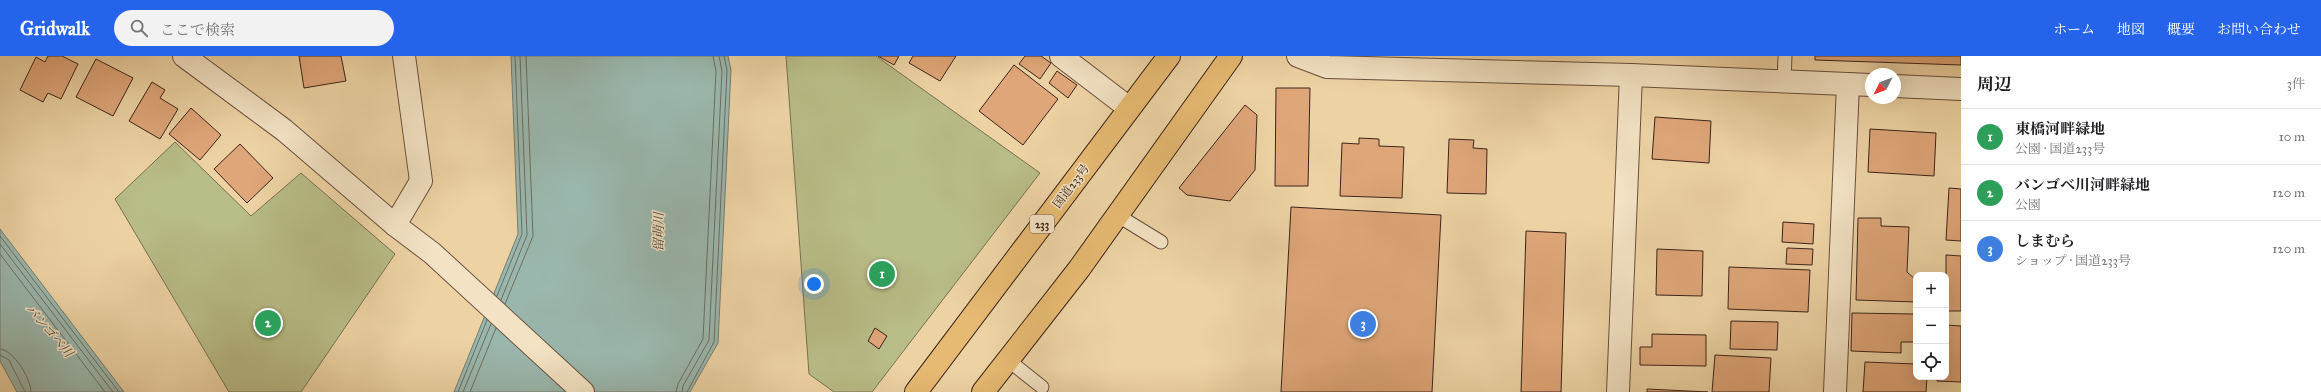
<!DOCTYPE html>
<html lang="ja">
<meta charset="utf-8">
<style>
:root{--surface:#fff;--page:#f2f2f2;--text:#202124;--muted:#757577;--line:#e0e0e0;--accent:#2563eb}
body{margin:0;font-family:"IM FELL Great Primer","Noto Serif JP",serif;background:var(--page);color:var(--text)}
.controls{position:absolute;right:12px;bottom:12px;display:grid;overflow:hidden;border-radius:8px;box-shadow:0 4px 16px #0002}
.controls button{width:36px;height:36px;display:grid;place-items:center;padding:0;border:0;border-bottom:1px solid var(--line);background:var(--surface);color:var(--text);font:20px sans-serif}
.compass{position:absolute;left:1865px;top:12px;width:36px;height:36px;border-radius:50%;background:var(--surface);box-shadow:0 4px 16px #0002;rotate:228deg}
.you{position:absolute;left:814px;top:228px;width:14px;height:14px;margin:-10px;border:3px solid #fff;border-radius:50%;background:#1a73e8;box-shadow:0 0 0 6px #1a73e833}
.badge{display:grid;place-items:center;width:26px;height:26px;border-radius:50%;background:var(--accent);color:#fff;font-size:13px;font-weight:700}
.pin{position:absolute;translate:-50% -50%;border:2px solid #fff;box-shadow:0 1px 4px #0006}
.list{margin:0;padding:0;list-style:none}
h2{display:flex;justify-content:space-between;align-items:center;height:52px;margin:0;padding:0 16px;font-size:17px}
h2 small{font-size:13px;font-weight:400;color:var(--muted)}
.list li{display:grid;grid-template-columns:26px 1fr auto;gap:12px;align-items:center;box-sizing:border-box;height:56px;padding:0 16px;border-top:1px solid var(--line)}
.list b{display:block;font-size:15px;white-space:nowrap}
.list p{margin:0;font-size:13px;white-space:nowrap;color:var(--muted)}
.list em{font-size:13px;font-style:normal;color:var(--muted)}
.icon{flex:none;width:22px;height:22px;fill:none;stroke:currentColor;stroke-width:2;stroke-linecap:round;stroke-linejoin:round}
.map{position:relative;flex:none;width:1961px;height:336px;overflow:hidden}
header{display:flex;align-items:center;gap:24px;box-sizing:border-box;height:56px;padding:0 20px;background:var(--accent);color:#fff}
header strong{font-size:19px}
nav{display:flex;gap:22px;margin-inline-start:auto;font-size:14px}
.search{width:280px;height:36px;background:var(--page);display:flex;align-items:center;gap:10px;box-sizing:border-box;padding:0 14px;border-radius:22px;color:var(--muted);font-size:15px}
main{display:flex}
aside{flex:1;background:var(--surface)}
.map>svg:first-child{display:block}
.green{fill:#b8bc86;stroke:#7a7050}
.water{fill:#9ab7ad;stroke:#757c72}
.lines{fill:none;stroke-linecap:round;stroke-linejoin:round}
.shore{stroke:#6c6e63;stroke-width:1}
.building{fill:#dea679;stroke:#3d2419}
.service-casing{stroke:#69503c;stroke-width:15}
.minor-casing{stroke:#69503c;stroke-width:24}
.trunk-casing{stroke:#3d2419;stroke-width:24}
.service{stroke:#f3e2c4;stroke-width:13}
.minor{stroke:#f3e2c4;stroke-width:22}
.trunk{stroke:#e6ba72;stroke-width:22}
.labels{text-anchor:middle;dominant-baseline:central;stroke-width:3;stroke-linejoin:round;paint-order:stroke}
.shield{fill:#f3e2c4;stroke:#745d4c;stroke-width:1}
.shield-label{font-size:11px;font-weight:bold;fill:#3d2419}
.street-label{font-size:12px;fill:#3d2419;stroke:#f3e2c4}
.water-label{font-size:13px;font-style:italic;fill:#54493e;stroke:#f3e2c4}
</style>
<header>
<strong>Gridwalk</strong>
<div class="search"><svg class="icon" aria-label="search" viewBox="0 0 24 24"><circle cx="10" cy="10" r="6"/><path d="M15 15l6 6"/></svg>ここで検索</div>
<nav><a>ホーム</a><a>地図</a><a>概要</a><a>お問い合わせ</a></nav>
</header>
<main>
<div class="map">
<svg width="1961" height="336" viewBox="0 0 1961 336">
<rect width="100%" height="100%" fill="#edd3a4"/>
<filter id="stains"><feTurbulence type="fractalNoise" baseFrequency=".005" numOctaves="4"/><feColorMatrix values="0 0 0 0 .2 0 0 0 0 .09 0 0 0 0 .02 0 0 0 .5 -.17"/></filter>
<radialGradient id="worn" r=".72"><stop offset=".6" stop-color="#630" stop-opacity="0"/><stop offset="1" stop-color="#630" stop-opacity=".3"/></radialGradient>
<g class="green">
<polygon points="786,0 876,0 1040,117 872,336 834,336 809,318"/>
<polygon points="175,86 251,160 301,117 395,198 301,336 229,336 115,143"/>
</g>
<g class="water">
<polygon points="511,0 728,0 731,14 718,287 690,336 454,336 518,178"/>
<polygon points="0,173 124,336 17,336 0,305"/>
</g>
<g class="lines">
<g class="shore">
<polyline points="0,180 119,336"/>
<polyline points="0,188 113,336"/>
<polyline points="0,198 105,336"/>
<polyline points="497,240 522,178 515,0"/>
<polyline points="501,244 527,179 520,0"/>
<polyline points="505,248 533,180 526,0"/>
<path d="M0,293C14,294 31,323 31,336"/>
<polyline points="0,299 9,304 25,336"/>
<polyline points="458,336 487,264"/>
<polyline points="463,336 491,268"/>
<polyline points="470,336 496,272"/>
<polyline points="676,336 678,328 703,283 716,15 713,0"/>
<polyline points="682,336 683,330 709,284 722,15 719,0"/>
<polyline points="687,336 714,286 727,14 724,0"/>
</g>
</g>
<g class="building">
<polygon points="48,0 62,0 78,8 61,43 48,37 43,46 20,34 36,1 45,6"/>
<polygon points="299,0 341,0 346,25 304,32"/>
<polygon points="878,0 899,0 894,9"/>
<polygon points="913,0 956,0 940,25 909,7"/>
<polygon points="1025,0 1041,0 1051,7 1040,23 1019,8"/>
<polygon points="1815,0 1961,0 1961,9 1815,4"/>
<polygon points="96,3 133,22 113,60 76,41"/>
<polygon points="1014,9 1058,43 1023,89 979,55"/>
<polygon points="1057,15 1077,29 1068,42 1049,27"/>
<polygon points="152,26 165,34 160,42 178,53 160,83 129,65"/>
<polygon points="1276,32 1310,32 1308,130 1275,130"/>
<polygon points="1245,49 1257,59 1255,114 1230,145 1187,139 1179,132"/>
<polygon points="191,52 221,79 200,104 169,78"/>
<polygon points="1655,61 1711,65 1709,107 1652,103"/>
<polygon points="1870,73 1936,77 1934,120 1868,116"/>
<polygon points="1359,82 1379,83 1379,90 1404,91 1402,142 1340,140 1342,87 1359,88"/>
<polygon points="1449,83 1474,84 1473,92 1487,93 1486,138 1447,137"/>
<polygon points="240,88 273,122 247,147 214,113"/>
<polygon points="1949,132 1961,133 1961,185 1946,184"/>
<polygon points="1291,151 1441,159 1432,336 1281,336"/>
<polygon points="1858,162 1881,162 1881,170 1909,171 1907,216 1916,224 1916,246 1856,244"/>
<polygon points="1783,166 1814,168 1813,188 1782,186"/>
<polygon points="1526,175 1566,177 1561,336 1521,336"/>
<polygon points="1787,192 1813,193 1812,209 1786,208"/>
<polygon points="1657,193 1703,195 1702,240 1656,239"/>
<polygon points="1946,199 1961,200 1961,255 1946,255"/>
<polygon points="1729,211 1810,214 1808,256 1728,253"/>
<polygon points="1852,257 1915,258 1914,286 1901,286 1901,297 1851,295"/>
<polygon points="1731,265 1778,266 1777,294 1730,293"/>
<polygon points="1946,269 1961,270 1961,326 1937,325 1937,321 1946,321"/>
<polygon points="875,272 887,280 879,293 868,285"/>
<polygon points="1652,278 1706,279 1706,310 1640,309 1640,291 1652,291"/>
<polygon points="1715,299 1771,302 1769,336 1712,336"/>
<polygon points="1865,306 1916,308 1916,321 1927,321 1926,336 1863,336"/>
<polygon points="1647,333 1708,336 1647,336"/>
</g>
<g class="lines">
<g class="service-casing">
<g id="service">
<polyline points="1784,26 1785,0"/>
<polyline points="1117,159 1161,186"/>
<polyline points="1008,304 1042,331"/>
</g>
</g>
<g class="minor-casing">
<g id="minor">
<polyline points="184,0 284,74 395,169 432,197 583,336"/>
<polyline points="1061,0 1129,52"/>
<polyline points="1298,0 1327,11 1631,19 1871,29"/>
<polyline points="1895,30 1961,33"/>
<polyline points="395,169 421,125 404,0"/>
<polyline points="1618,336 1631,19"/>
<polyline points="1835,336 1848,28"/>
</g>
</g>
<g class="trunk-casing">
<g id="trunk">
<polyline points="916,336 1169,0"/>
<polyline points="983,336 1079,213 1231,0"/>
</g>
</g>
<use href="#service" class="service"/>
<use href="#minor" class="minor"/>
<use href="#trunk" class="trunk"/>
</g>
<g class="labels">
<rect class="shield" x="1030" y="159" width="24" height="18" rx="3"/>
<g class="shield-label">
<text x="1042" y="168">233</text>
</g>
<g class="street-label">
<text transform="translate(1071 130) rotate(-53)">国道233号</text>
</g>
<g class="water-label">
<text transform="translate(659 176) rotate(-89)">留萌川</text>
<text transform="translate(49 275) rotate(49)">バンゴベ川</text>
</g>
</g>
<rect width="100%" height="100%" filter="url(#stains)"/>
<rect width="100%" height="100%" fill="url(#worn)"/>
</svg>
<div class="controls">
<button>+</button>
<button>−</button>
<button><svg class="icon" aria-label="locate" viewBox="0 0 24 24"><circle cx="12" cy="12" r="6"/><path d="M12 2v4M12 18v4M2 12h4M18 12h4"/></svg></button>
</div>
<svg class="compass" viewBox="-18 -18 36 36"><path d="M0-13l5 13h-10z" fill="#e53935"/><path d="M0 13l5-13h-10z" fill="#757577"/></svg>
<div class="you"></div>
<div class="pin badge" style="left:882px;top:218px;background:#2e9e5b">1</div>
<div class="pin badge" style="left:268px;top:267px;background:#2e9e5b">2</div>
<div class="pin badge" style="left:1363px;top:268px;background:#3f7fe0">3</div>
</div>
<aside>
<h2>周辺<small>3件</small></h2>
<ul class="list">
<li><span class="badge" style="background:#2e9e5b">1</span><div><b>東橋河畔緑地</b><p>公園 · 国道233号</p></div><em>10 m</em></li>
<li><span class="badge" style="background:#2e9e5b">2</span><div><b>バンゴベ川河畔緑地</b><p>公園</p></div><em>120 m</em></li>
<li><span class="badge" style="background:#3f7fe0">3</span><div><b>しまむら</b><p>ショップ · 国道233号</p></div><em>120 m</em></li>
</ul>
</aside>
</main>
